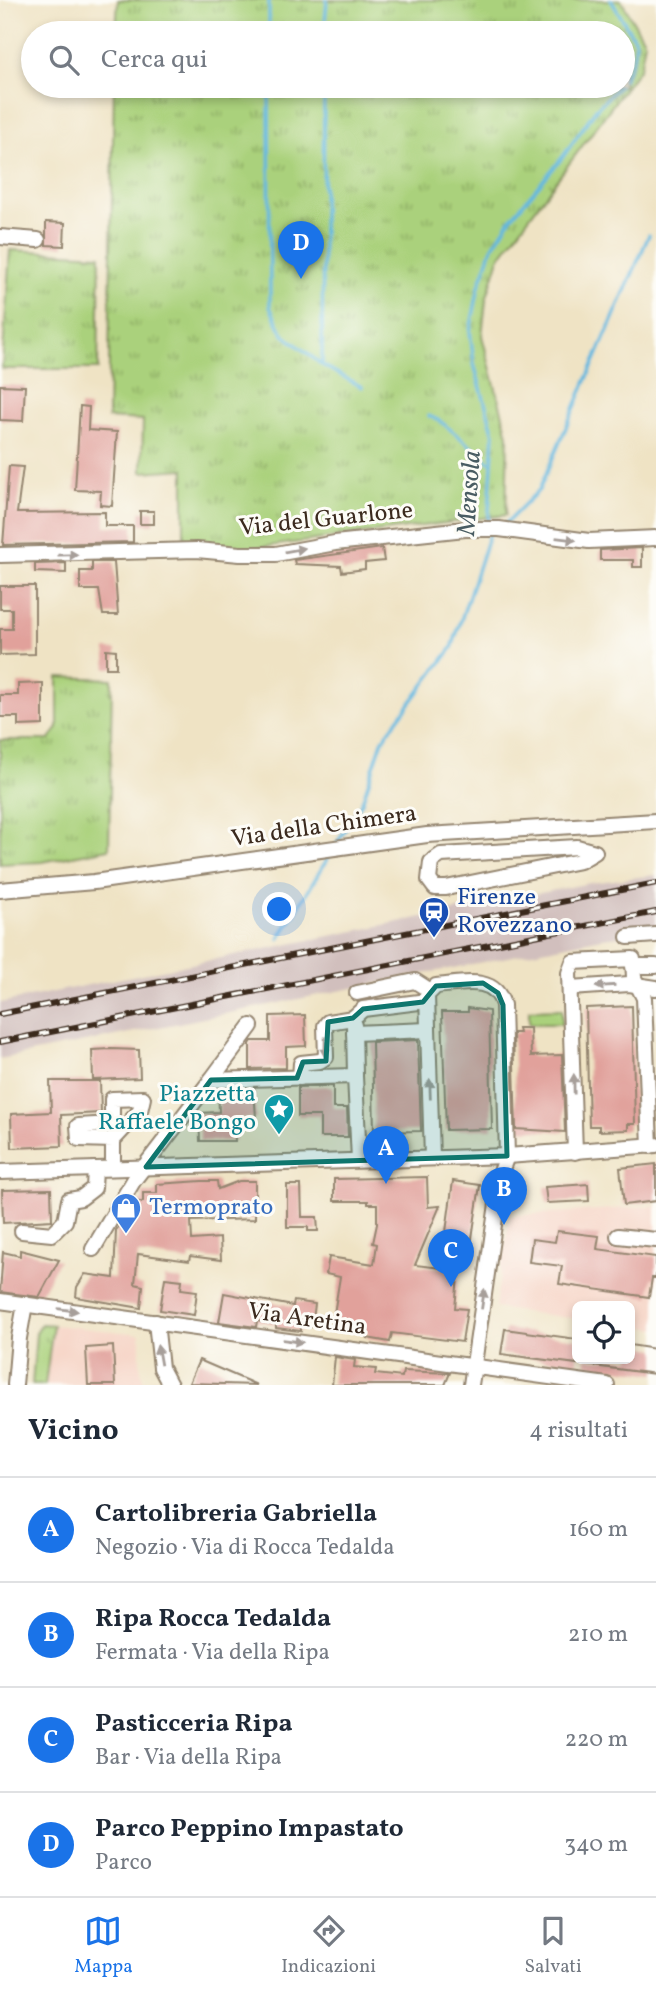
<!DOCTYPE html>
<html lang="it">
<meta charset="utf-8">
<style>
:root{--surface:#fff;--page:#f2f2f3;--text:#1f2937;--muted:#747a83;--line:#e0e1e3;--accent:#1a73e8}
body{margin:0;font-family:Vollkorn,serif;background:var(--page);color:var(--text)}
.controls{position:absolute;right:21px;bottom:21px;display:grid;overflow:hidden;border-radius:10px;box-shadow:0 4px 10px #0003}
.controls button{width:63px;height:63px;display:grid;place-items:center;padding:0;border:0;border-bottom:2px solid var(--line);background:var(--surface);color:var(--text);font:35px sans-serif}
.you{position:absolute;left:280px;top:910px;width:24px;height:24px;margin:-18px;border:5px solid #fff;border-radius:50%;background:#1a73e8;box-shadow:0 0 0 10px #1a73e833}
.badge{display:grid;place-items:center;width:46px;height:46px;border-radius:50%;background:var(--accent);color:#fff;font-size:23px;font-weight:700}
.pin{position:absolute;translate:-50% -58px;filter:drop-shadow(0 2px 4px #0008)}
.pin::after{content:'';position:absolute;top:37px;width:24px;height:21px;background:inherit;clip-path:polygon(0 0,100% 0,50% 100%)}
.list{margin:0;padding:0;list-style:none}
h2{display:flex;justify-content:space-between;align-items:center;height:91px;margin:0;padding:0 28px;font-size:30px}
h2 small{font-size:23px;font-weight:400;color:var(--muted)}
.list li{display:grid;grid-template-columns:46px 1fr auto;gap:21px;align-items:center;box-sizing:border-box;height:105px;padding:0 28px;border-top:2px solid var(--line)}
.list b{display:block;font-size:26px;white-space:nowrap}
.list p{margin:0;font-size:23px;white-space:nowrap;color:var(--muted)}
.list em{font-size:23px;font-style:normal;color:var(--muted)}
.icon{flex:none;width:38px;height:38px;fill:none;stroke:currentColor;stroke-width:2;stroke-linecap:round;stroke-linejoin:round}
.map{position:relative;flex:none;width:656px;height:1385px;overflow:hidden}
.search{position:absolute;background:var(--surface);box-shadow:0 4px 10px #0003;left:21px;right:21px;top:21px;height:77px;display:flex;align-items:center;gap:18px;box-sizing:border-box;padding:0 24px;border-radius:38px;color:var(--muted);font-size:26px}
.sheet{height:511px;background:var(--surface)}
nav{display:flex;justify-content:space-around;align-items:center;box-sizing:border-box;height:98px;border-top:2px solid var(--line);background:var(--surface);font-size:19px;color:var(--muted)}
nav a{display:grid;justify-items:center;gap:4px}
nav .on{color:var(--accent)}
.map>svg:first-child{display:block}
.built{fill:#f6d2c3}
.railway{fill:#d1bfbd}
.grass{fill:url(#grass-tufts);stroke:#727e4c;stroke-width:2}
.pitch{fill:#aad17b;stroke:#727e4c;stroke-width:2}
.lines{fill:none;stroke-linecap:round;stroke-linejoin:round}
.stream{stroke:#63b8df;stroke-width:3.5}
.building{fill:#e1a19b}
.minor-casing{stroke:#958671;stroke-width:18}
.minor{stroke:#fff;stroke-width:14}
.rail-casing{stroke:#3b2a1e;stroke-width:6}
.rail{stroke:#fdfcf7;stroke-width:3.5;stroke-dasharray:10;stroke-linecap:butt}
.oneway{fill:#a79f9a}
.marked{fill:#0f766e;fill-opacity:0.2;stroke:#0f766e;stroke-width:5;stroke-linejoin:round}
.labels{text-anchor:middle;dominant-baseline:central;stroke-width:6;stroke-linejoin:round;paint-order:stroke}
.street-label{font-size:24px;fill:#3b2a1e;stroke:#fdfcf7}
.transit-label{font-size:24px;fill:#164399;stroke:#fdfcf7;text-anchor:start}
.culture-label{font-size:24px;fill:#0d838f;stroke:#fdfcf7;text-anchor:end}
.shop-label{font-size:24px;fill:#366cbe;stroke:#fdfcf7;text-anchor:start}
.water-label{font-size:26px;font-style:italic;fill:#495c62;stroke:#fdfcf7}
</style>
<div class="map">
<svg width="656" height="1385" viewBox="0 0 656 1385">
<defs>
<pattern id="grass-tufts" width="24" height="20" patternUnits="userSpaceOnUse" patternTransform="scale(1.75)"><rect width="24" height="20" fill="#aad17b"/><path d="M3 7l-1-3M5 7V3M7 7l1-3M15 17l-1-3M17 17v-4M19 17l1-3" fill="none" stroke="#8caa64"/></pattern>
</defs>
<rect width="100%" height="100%" fill="#fdfcf7"/>
<filter id="ink" filterUnits="userSpaceOnUse"><feTurbulence type="fractalNoise" baseFrequency=".0143" numOctaves="2"/><feDisplacementMap in="SourceGraphic" scale="14" xChannelSelector="R" yChannelSelector="G"/><feConvolveMatrix kernelMatrix="1 2 1 2 8 2 1 2 1" color-interpolation-filters="sRGB"/></filter>
<filter id="wash" filterUnits="userSpaceOnUse"><feTurbulence type="fractalNoise" baseFrequency=".00686" numOctaves="4" result="noise"/><feDisplacementMap in="SourceGraphic" scale="28" xChannelSelector="R" yChannelSelector="G"/><feGaussianBlur stdDeviation="1.57" result="paint"/><feColorMatrix in="noise" values="0 0 0 0 0 0 0 0 0 0 0 0 0 0 0 0 0 1.4 0 .05"/><feComposite in="paint" operator="in"/></filter>
<g filter="url(#wash)">
<rect width="100%" height="100%" fill="#efe3c4"/>
<g class="built">
<polygon points="656,1206 656,1329 630,1325 630,1306 577,1306 577,1319 495,1308 510,1216"/>
<polygon points="53,1325 140,1334 140,1365 144,1385 45,1385"/>
</g>
<polygon class="railway" points="656,875 656,932 602,938 0,1059 0,1003 590,883"/>
<g class="grass">
<polygon points="118,0 621,0 645,42 640,68 499,258 486,300 482,336 508,435 506,515 223,552 184,541 184,469 142,472 143,420 108,418 114,86 623,86 623,33 116,33"/>
<polygon points="10,250 100,255 98,369 2,369"/>
<polygon points="58,677 112,679 109,849 42,862 0,864 0,740 49,740 58,728"/>
<polygon points="41,1324 53,1325 45,1385 32,1385 36,1333"/>
</g>
<polygon class="pitch" points="562,1009 562,1024 529,1024 529,1010"/>
<g class="lines">
<g class="stream">
<polyline points="611,0 636,42 633,59 623,80"/>
<polyline points="269,33 269,0"/>
<polyline points="324,33 327,0"/>
<polyline points="269,86 270,307 283,334 322,365 362,387"/>
<polyline points="322,364 324,86"/>
<polyline points="429,416 440,421 491,463"/>
<polyline points="505,524 539,490 649,235"/>
<polyline points="488,526 494,434 474,364 470,331 479,286 492,248 511,218 562,158 596,109 619,86"/>
<polyline points="337,843 362,802 383,739 452,648 489,534"/>
<polyline points="279,939 331,853"/>
</g>
</g>
<g id="blocks">
<g class="building">
<polygon points="46,222 65,223 64,246 46,245"/>
<polygon points="0,385 25,386 23,421 0,420"/>
<polygon points="80,406 89,407 88,430 117,432 112,506 100,505 101,491 75,490"/>
<polygon points="9,466 23,467 17,513 105,512 105,526 133,526 133,542 3,545"/>
<rect x="140" y="511" width="14" height="13"/>
<polygon points="382,548 384,561 365,563 365,569 342,572 341,566 295,564 294,560"/>
<polygon points="642,548 642,567 633,567 633,560 600,560 600,550"/>
<polygon points="92,562 114,562 118,615 103,615 99,590 80,590 80,571 92,571"/>
<polygon points="66,563 66,573 35,572 35,564"/>
<polygon points="0,586 35,586 35,654 0,655 0,629 12,629 12,609 0,609"/>
<polygon points="106,649 116,650 116,668 106,668"/>
<polygon points="43,683 43,725 18,726 18,717 0,717 0,695 18,695 18,684"/>
<polygon points="632,1006 635,1124 628,1124 628,1130 599,1131 599,1126 589,1126 586,1008"/>
<polygon points="468,1008 489,1011 492,1129 446,1130 442,1012 468,1012"/>
<polygon points="305,1015 306,1046 286,1047 286,1068 250,1069 250,1044 252,1041 270,1041 270,1016"/>
<polygon points="518,1028 530,1028 531,1056 562,1055 565,1132 516,1129 513,1033 519,1033"/>
<polygon points="418,1040 421,1131 374,1132 372,1042"/>
<polygon points="111,1049 139,1050 140,1078 93,1080 92,1050"/>
<polygon points="50,1081 100,1081 101,1113 61,1115 62,1146 12,1148 11,1114 51,1112"/>
<polygon points="333,1086 333,1108 347,1108 348,1137 320,1137 320,1116 298,1116 298,1087"/>
<polygon points="254,1088 256,1118 234,1119 235,1141 200,1141 199,1113 219,1112 218,1089"/>
<polygon points="656,1164 656,1201 624,1205 620,1168"/>
<polygon points="427,1177 428,1207 440,1206 415,1265 441,1268 453,1181 480,1185 469,1258 460,1256 455,1308 467,1309 462,1342 392,1333 390,1342 367,1338 368,1332 332,1326 340,1277 326,1274 329,1257 374,1264 377,1244 373,1243 377,1224 377,1204 368,1204 368,1201 334,1201 334,1179"/>
<polygon points="202,1181 217,1181 218,1189 239,1181 255,1181 255,1219 191,1221 192,1240 220,1238 221,1260 190,1256 189,1261 138,1254 135,1284 143,1286 141,1308 76,1297 77,1287 85,1274 114,1278 116,1230 129,1214 138,1215 137,1202 143,1202 143,1193 157,1193 157,1184"/>
<polygon points="588,1184 589,1201 547,1203 545,1187"/>
<polygon points="287,1185 301,1185 302,1217 317,1217 318,1231 308,1231 308,1227 287,1227"/>
<polygon points="51,1189 52,1220 3,1223 2,1190"/>
<polygon points="557,1231 599,1236 597,1249 656,1257 656,1278 652,1278 649,1297 559,1284 562,1266 529,1262 532,1239 555,1242"/>
<polygon points="20,1250 59,1260 39,1297 0,1292 3,1252 20,1256"/>
<polygon points="165,1278 182,1280 181,1289 197,1291 194,1315 160,1310"/>
<polygon points="224,1293 293,1306 294,1301 315,1304 312,1327 301,1325 301,1331 276,1328 276,1324 257,1321 256,1327 219,1322"/>
<polygon points="505,1329 577,1339 577,1364 501,1354"/>
<polygon points="630,1345 656,1349 656,1374 586,1365 586,1359 630,1359"/>
<polygon points="113,1346 115,1385 88,1385 86,1348"/>
<polygon points="335,1357 355,1360 354,1367 376,1369 375,1374 402,1377 403,1371 450,1373 445,1385 332,1385"/>
<polygon points="199,1360 257,1385 189,1383"/>
</g>
</g>
</g>
<g filter="url(#ink)">
<use href="#blocks" fill-opacity="0" stroke="#958671" stroke-width="2"/>
<g class="lines">
<g class="minor-casing">
<g id="minor">
<polyline points="0,237 38,240"/>
<polyline points="0,555 197,550 240,554 276,554 335,543 465,529 499,529 589,541 656,538"/>
<polygon points="577,847 595,852 580,861 446,888 435,888 429,880 431,862 441,855"/>
<polyline points="0,890 94,882 427,835 656,821"/>
<polyline points="628,937 656,935"/>
<polyline points="633,966 656,966"/>
<polyline points="571,988 629,984 656,988"/>
<polyline points="357,993 415,981 429,990"/>
<polyline points="354,1025 355,1076"/>
<polyline points="354,1033 428,1030"/>
<polyline points="300,1078 301,1063 320,1061 326,1057 325,1026 328,1022 353,1018 363,1009 427,1001"/>
<polyline points="211,1080 251,1026"/>
<polyline points="113,1140 140,1111 143,1098 112,1099 112,1124 78,1126 79,1139 113,1140 113,1168"/>
<polyline points="575,1152 569,973 573,962 633,959 634,978 644,998 650,1146"/>
<path d="M432,1158L427,995L436,986C461,984 495,974 503,1005L507,1156L502,1169L471,1385"/>
<polyline points="0,1172 507,1156 656,1145"/>
<polyline points="22,1231 52,1234 65,1221 69,1200 81,1198 94,1188 95,1169"/>
<polyline points="618,1236 656,1240"/>
<polyline points="93,1249 134,1180 211,1080 355,1076 359,1160"/>
<polyline points="0,1301 607,1385"/>
<polyline points="156,1322 161,1368 170,1385"/>
<polyline points="15,1385 19,1338 25,1304"/>
</g>
</g>
<use href="#minor" class="minor"/>
<g class="rail-casing">
<g id="rail">
<polyline points="0,1014 656,883"/>
<polyline points="0,1042 656,912"/>
</g>
</g>
<use href="#rail" class="rail"/>
</g>
<defs><path id="oneway-solid" d="M-6-.8H1V-3.2L6.5 0L1 3.2V.8H-6Z" transform="scale(1.75)"/></defs>
<g class="oneway">
<use href="#oneway-solid" transform="translate(566 539) rotate(7)"/>
<use href="#oneway-solid" transform="translate(295 550) rotate(-10)"/>
<use href="#oneway-solid" transform="translate(68 555) rotate(-1)"/>
<use href="#oneway-solid" transform="translate(605 986) rotate(176)"/>
<use href="#oneway-solid" transform="translate(325 1047) rotate(91)"/>
<use href="#oneway-solid" transform="translate(574 1084) rotate(-91)"/>
<use href="#oneway-solid" transform="translate(430 1089) rotate(-92)"/>
<use href="#oneway-solid" transform="translate(483 1299) rotate(-82)"/>
<use href="#oneway-solid" transform="translate(68 1310) rotate(8)"/>
<use href="#oneway-solid" transform="translate(293 1341) rotate(8)"/>
<use href="#oneway-solid" transform="translate(159 1355) rotate(-100)"/>
</g>
</g>
<path class="marked" d="M483,983L498,993L503,1005L507,1156L146,1167L211,1080L297,1078L303,1062L326,1061L328,1022L353,1018L363,1009L423,1002L436,986Z"/>
<defs>
<g id="station-pin" transform="scale(1.575)"><path d="M0 17L-7.5 6A9.5 9.5 0 1 1 7.5 6Z" fill="#1a4fb4" stroke="#fdfcf7"/><path d="M-3-6H3Q5-6 5-4V2Q5 4 3 4L4.5 6H3L1.5 4h-3L-3 6H-4.5L-3 4Q-5 4-5 2V-4Q-5-6-3-6ZM-3.5-4v3h7v-3ZM-3.5 1v1.5H-2V1ZM2 1v1.5H3.5V1Z" fill="#fff"/></g>
<g id="sight-pin" transform="scale(1.575)"><path d="M0 17L-7.5 6A9.5 9.5 0 1 1 7.5 6Z" fill="#0f9aa8" stroke="#fdfcf7"/><path d="M0-6L1.8-2.2L6-1.7L2.9 1.2L3.7 5.4L0 3.3L-3.7 5.4L-2.9 1.2L-6-1.7L-1.8-2.2Z" fill="#fff"/></g>
<g id="shop-pin" transform="scale(1.575)"><path d="M0 17L-7.5 6A9.5 9.5 0 1 1 7.5 6Z" fill="#3f7fe0" stroke="#fdfcf7"/><path d="M-5-2.5h2.3a2.7 3.5 0 0 1 5.4 0H5L5.5 6h-11ZM-1.5-2.5h3a1.5 2.3 0 0 0-3 0Z" fill="#fff"/></g>
</defs>
<g fill-rule="evenodd">
<use href="#station-pin" x="434" y="912"/>
<use href="#sight-pin" x="279" y="1109"/>
<use href="#shop-pin" x="126" y="1208"/>
</g>
<g class="labels">
<g class="street-label">
<text transform="translate(326 520) rotate(-6)">Via del Guarlone</text>
<text transform="translate(324 827) rotate(-8)">Via della Chimera</text>
<text transform="translate(307 1320) rotate(8)">Via Aretina</text>
</g>
<g class="transit-label">
<text x="457" y="898">Firenze<tspan x="457" dy="28">Rovezzano</tspan></text>
</g>
<g class="culture-label">
<text x="256" y="1095">Piazzetta<tspan x="256" dy="28">Raffaele Bongo</tspan></text>
</g>
<g class="shop-label">
<text x="149" y="1208">Termoprato</text>
</g>
<g class="water-label">
<text transform="translate(470 493) rotate(-86)">Mensola</text>
</g>
</g>
</svg>
<div class="controls">
<button><svg class="icon" aria-label="locate" viewBox="0 0 24 24"><circle cx="12" cy="12" r="6"/><path d="M12 2v4M12 18v4M2 12h4M18 12h4"/></svg></button>
</div>
<div class="you"></div>
<div class="pin badge" style="left:386px;top:1184px">A</div>
<div class="pin badge" style="left:504px;top:1225px">B</div>
<div class="pin badge" style="left:451px;top:1287px">C</div>
<div class="pin badge" style="left:301px;top:279px">D</div>
<div class="search"><svg class="icon" aria-label="search" viewBox="0 0 24 24"><circle cx="10" cy="10" r="6"/><path d="M15 15l6 6"/></svg>Cerca qui</div>
</div>
<section class="sheet">
<h2>Vicino<small>4 risultati</small></h2>
<ul class="list">
<li><span class="badge">A</span><div><b>Cartolibreria Gabriella</b><p>Negozio · Via di Rocca Tedalda</p></div><em>160 m</em></li>
<li><span class="badge">B</span><div><b>Ripa Rocca Tedalda</b><p>Fermata · Via della Ripa</p></div><em>210 m</em></li>
<li><span class="badge">C</span><div><b>Pasticceria Ripa</b><p>Bar · Via della Ripa</p></div><em>220 m</em></li>
<li><span class="badge">D</span><div><b>Parco Peppino Impastato</b><p>Parco</p></div><em>340 m</em></li>
</ul>
</section>
<nav>
<a class="on"><svg class="icon" aria-label="map" viewBox="0 0 24 24"><path d="M3 6l6-2 6 2 6-2v14l-6 2-6-2-6 2zM9 4v14M15 6v14"/></svg>Mappa</a>
<a><svg class="icon" aria-label="directions" viewBox="0 0 24 24"><path d="M12 3l9 9-9 9-9-9zM9 14v-3h6M13 9l2 2-2 2"/></svg>Indicazioni</a>
<a><svg class="icon" aria-label="saved" viewBox="0 0 24 24"><path d="M7 4h10v16l-5-4-5 4z"/></svg>Salvati</a>
</nav>
